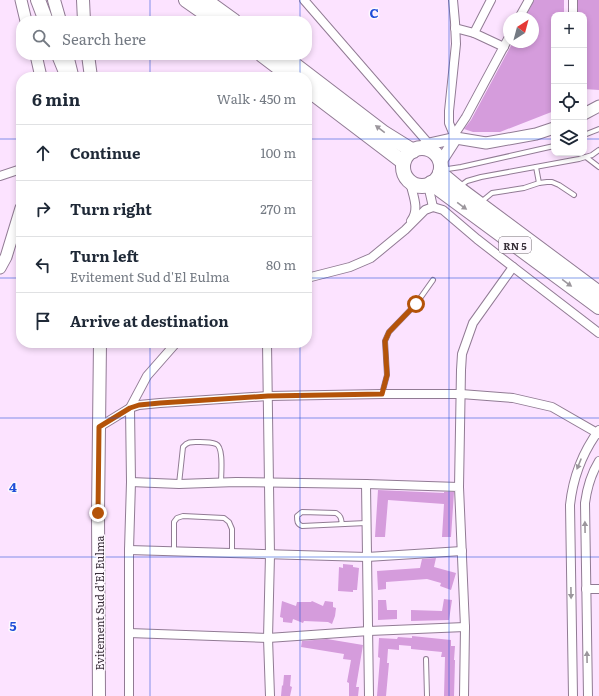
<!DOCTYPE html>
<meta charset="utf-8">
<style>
:root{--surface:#fff;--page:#f6f6f7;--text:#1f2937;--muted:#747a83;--line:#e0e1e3}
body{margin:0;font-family:Literata,serif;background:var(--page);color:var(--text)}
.controls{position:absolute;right:12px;top:12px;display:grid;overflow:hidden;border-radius:8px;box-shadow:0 2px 6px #0003}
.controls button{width:36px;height:36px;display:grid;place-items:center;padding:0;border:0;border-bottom:1px solid var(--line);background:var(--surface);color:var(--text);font:20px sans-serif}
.compass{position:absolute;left:503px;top:12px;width:36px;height:36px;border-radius:50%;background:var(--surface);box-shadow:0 2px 6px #0003;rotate:36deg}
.stop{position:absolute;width:12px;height:12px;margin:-9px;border:3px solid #b45309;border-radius:50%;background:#fff}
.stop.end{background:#b45309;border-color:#fff;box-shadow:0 1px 4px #0008}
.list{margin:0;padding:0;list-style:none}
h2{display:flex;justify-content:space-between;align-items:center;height:52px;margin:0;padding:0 16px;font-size:17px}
h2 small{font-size:13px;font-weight:400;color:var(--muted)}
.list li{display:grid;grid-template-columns:26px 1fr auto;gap:12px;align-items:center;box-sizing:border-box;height:56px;padding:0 16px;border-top:1px solid var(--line)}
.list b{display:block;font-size:15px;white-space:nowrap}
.list p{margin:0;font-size:13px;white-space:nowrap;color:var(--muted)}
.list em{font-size:13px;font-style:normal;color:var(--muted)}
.icon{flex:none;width:22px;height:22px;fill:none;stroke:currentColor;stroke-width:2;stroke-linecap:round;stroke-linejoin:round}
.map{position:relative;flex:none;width:599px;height:696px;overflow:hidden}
.search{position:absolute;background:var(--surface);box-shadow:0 2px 6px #0003;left:16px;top:16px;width:296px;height:44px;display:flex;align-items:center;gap:10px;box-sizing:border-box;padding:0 14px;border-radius:16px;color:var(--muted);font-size:15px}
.panel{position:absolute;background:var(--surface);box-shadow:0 2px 6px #0003;left:16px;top:72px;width:296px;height:276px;border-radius:16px}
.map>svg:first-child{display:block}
.building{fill:#d59cdc}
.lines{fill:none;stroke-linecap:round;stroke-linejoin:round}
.lane-casing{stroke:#917b94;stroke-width:6}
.street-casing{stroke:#917b94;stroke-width:10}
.secondary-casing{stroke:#917b94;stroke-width:13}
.primary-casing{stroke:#917b94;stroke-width:14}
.highway-casing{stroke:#917b94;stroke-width:16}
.lane{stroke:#fff;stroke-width:4}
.street{stroke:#fff;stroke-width:8}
.secondary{stroke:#fff;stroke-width:11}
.primary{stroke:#fff;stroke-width:12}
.highway{stroke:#fff;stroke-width:14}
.oneway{fill:#9b969c}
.route{stroke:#b45309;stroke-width:5}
.grid{fill:none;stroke:#1d4ed8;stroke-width:1;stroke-opacity:0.55}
.labels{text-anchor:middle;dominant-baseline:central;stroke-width:3;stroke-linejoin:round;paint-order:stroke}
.shield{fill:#fdf8fe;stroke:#726b73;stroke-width:1}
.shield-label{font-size:10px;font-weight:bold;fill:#372e38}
.street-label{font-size:11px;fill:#372e38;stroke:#fdf8fe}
.grid-label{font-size:13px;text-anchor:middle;font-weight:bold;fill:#1d4ed8;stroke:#fdf8fe;stroke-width:3;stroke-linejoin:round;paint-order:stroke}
</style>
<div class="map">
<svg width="599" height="696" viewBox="0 0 599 696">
<rect width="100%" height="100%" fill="#fce3ff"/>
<g class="building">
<polygon points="534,0 564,0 564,15 554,15 554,111 500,132 473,132 464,129 471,120 513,42 533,42 533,18 525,18"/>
<polygon points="578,0 599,0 599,90 584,89 584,15 578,15"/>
<polygon points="378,490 444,493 444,492 454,492 451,537 442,537 444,504 388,500 385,537 375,537"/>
<polygon points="436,558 434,567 456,573 451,590 440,586 441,583 427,579 386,582 386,589 378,590 377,571 420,568 422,559"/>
<polygon points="343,564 353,565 353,567 359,568 357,590 353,590 353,592 338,591 339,567 343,568"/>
<polygon points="444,599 452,600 449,620 411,621 411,610 442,611"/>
<polygon points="378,600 386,600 387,610 397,610 397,619 378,620"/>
<polygon points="282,601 296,606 297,602 311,602 312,601 323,606 325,601 333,602 333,607 336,608 335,616 332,624 328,622 304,621 303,623 293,619 292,623 283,622 283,618 280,617"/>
<polygon points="412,636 451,640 451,646 455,646 454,660 455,660 454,696 444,696 445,657 441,657 442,652 411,649 411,646 399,645 399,650 388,649 387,663 389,663 386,696 377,696 380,658 378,657 379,638 397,639 398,637 412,638"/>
<polygon points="327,639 363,645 356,687 359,687 358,696 349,696 349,683 347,682 351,660 343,659 344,654 301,647 302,641"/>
<polygon points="284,675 291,675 290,686 292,687 290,696 281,696 282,685 283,686"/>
</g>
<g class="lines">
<g class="lane-casing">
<g id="lane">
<polyline points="584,135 599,129"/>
<polyline points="586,157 599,167"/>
<polyline points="536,167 539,183"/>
<polyline points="441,170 461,167 554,146"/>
<polyline points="459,187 467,181 481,177 579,159 592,155 599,150"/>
<polyline points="481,202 492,193 524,188 539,183 547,182 552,182 559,185 574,195"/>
<polyline points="382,394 387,375 385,341 389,332 416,304 433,280"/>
<path d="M179,484L183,447C188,441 192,442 200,442C205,442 211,442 216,444C224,447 221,474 221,483"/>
<path d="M342,524C341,518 341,516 336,513L302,512L297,516C297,521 297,524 302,526L366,523"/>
<polyline points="174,551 174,522 177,518 183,516 224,518 229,522 232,529 232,553"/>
<polyline points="426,659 427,696"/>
</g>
</g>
<g class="street-casing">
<g id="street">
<polyline points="304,0 429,144"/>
<polyline points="453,0 455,22 456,44 449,111 449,123 454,135"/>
<polyline points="573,15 573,0"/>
<polyline points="519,18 529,0"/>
<polyline points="455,28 474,33 504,47"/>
<polyline points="474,33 491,0"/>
<polyline points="455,138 454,135 466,117 509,37"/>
<polyline points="0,176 21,169"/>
<path d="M410,182C413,196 420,209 411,221"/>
<polyline points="428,185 433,207"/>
<polyline points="513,267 599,333"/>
<polyline points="307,278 350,267 371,258 405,230 425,210 433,207 443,210 477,239 513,267 473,323 462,354 461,370 459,487"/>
<polyline points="267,343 270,555 268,638 270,696"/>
<polyline points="99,427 130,408 147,376 176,343"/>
<polyline points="131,482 179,484 236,482 366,484 459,487 465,627 464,696"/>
<polyline points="366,484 369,696"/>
<polyline points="129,550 367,557 462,551"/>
<polyline points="586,589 599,589"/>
<polyline points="129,633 268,638 369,631 465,627"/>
<polyline points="129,696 129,550 131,482 130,408 139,405 160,403 268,396 382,394 461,394 513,398 552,407 599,434"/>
<path d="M573,696L570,505C573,477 582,453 599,430"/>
<path d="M588,696L585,503C587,488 591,474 599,461"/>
</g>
</g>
<g class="secondary-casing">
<g id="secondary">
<polyline points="21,0 26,21"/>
<polyline points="36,55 41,77"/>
<polyline points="584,114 599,106"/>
<polyline points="418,149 429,144 456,138 486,143 536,134 554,128"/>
<polyline points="440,163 456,138"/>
<polyline points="0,268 6,257 21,208"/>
</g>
</g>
<g class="primary-casing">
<g id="primary">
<polyline points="54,0 60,21"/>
<polyline points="83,0 84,21"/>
<polyline points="67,55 72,75"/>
<polyline points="88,55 91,77"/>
<polyline points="99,696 98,513 100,343"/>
</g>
</g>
<g class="highway-casing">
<g id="highway">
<polyline points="38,0 46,21"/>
<polyline points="186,0 216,21"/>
<polyline points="205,0 234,21"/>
<polyline points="59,55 68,77"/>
<polyline points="262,55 291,77"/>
<polyline points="282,55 384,133 413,151"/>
<polyline points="307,89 403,162"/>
<circle cx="422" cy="167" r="19"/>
<polyline points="440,173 458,188 599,293"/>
<polyline points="431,183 599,307"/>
</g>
</g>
<use href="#lane" class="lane"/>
<use href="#street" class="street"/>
<use href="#secondary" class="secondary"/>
<use href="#primary" class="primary"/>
<use href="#highway" class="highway"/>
</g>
<defs><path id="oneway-solid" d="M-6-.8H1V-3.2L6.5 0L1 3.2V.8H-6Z"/></defs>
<g class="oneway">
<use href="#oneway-solid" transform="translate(380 129) rotate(-143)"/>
<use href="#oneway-solid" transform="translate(462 206) rotate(36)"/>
<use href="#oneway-solid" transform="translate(567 283) rotate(36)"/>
<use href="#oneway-solid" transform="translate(579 464) rotate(112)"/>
<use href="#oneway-solid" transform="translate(585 527) rotate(-91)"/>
<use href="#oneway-solid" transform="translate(571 593) rotate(89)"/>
<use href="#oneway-solid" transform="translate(587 657) rotate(-91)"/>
</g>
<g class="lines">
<polyline class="route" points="98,513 99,427 130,408 139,405 160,403 268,396 382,394 387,375 385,341 389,332 416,304"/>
</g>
<path class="grid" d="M150,0V21M300,0V21M449,0V696M150,55V77M300,55V77M0,139H21M307,139H554M584,139H599M0,278H21M307,278H599M150,343V696M300,343V696M0,418H599M0,557H599"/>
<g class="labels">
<rect class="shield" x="499" y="237" width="32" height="16" rx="3"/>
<g class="shield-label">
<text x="515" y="245">RN 5</text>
</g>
<g class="street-label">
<text transform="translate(99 603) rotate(-90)">Evitement Sud d'El Eulma</text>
</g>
</g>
<g class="grid-label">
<text x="374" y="18">C</text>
<text x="13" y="492">4</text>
<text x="13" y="631">5</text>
</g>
</svg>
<div class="controls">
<button>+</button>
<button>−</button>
<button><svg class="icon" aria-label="locate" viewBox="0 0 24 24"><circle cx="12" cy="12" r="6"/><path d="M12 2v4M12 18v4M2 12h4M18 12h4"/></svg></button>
<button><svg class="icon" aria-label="layers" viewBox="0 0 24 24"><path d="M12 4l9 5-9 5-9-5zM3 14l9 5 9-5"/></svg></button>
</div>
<svg class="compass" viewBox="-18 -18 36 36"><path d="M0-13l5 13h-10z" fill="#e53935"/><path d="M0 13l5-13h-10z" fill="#747a83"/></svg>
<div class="stop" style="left:416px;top:304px"></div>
<div class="stop end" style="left:98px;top:513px"></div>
<div class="search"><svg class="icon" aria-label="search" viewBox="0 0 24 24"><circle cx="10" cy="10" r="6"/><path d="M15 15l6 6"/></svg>Search here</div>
<section class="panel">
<h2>6 min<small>Walk · 450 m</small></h2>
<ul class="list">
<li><svg class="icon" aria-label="ahead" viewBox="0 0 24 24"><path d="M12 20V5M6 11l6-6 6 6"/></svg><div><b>Continue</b></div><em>100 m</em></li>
<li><svg class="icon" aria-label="right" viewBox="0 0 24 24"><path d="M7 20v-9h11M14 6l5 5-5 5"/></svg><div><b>Turn right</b></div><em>270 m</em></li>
<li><svg class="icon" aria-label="left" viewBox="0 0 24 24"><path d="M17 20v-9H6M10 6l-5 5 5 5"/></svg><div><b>Turn left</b><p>Evitement Sud d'El Eulma</p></div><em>80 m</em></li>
<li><svg class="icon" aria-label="arrive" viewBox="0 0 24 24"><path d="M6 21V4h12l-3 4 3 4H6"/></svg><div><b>Arrive at destination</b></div></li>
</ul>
</section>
</div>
